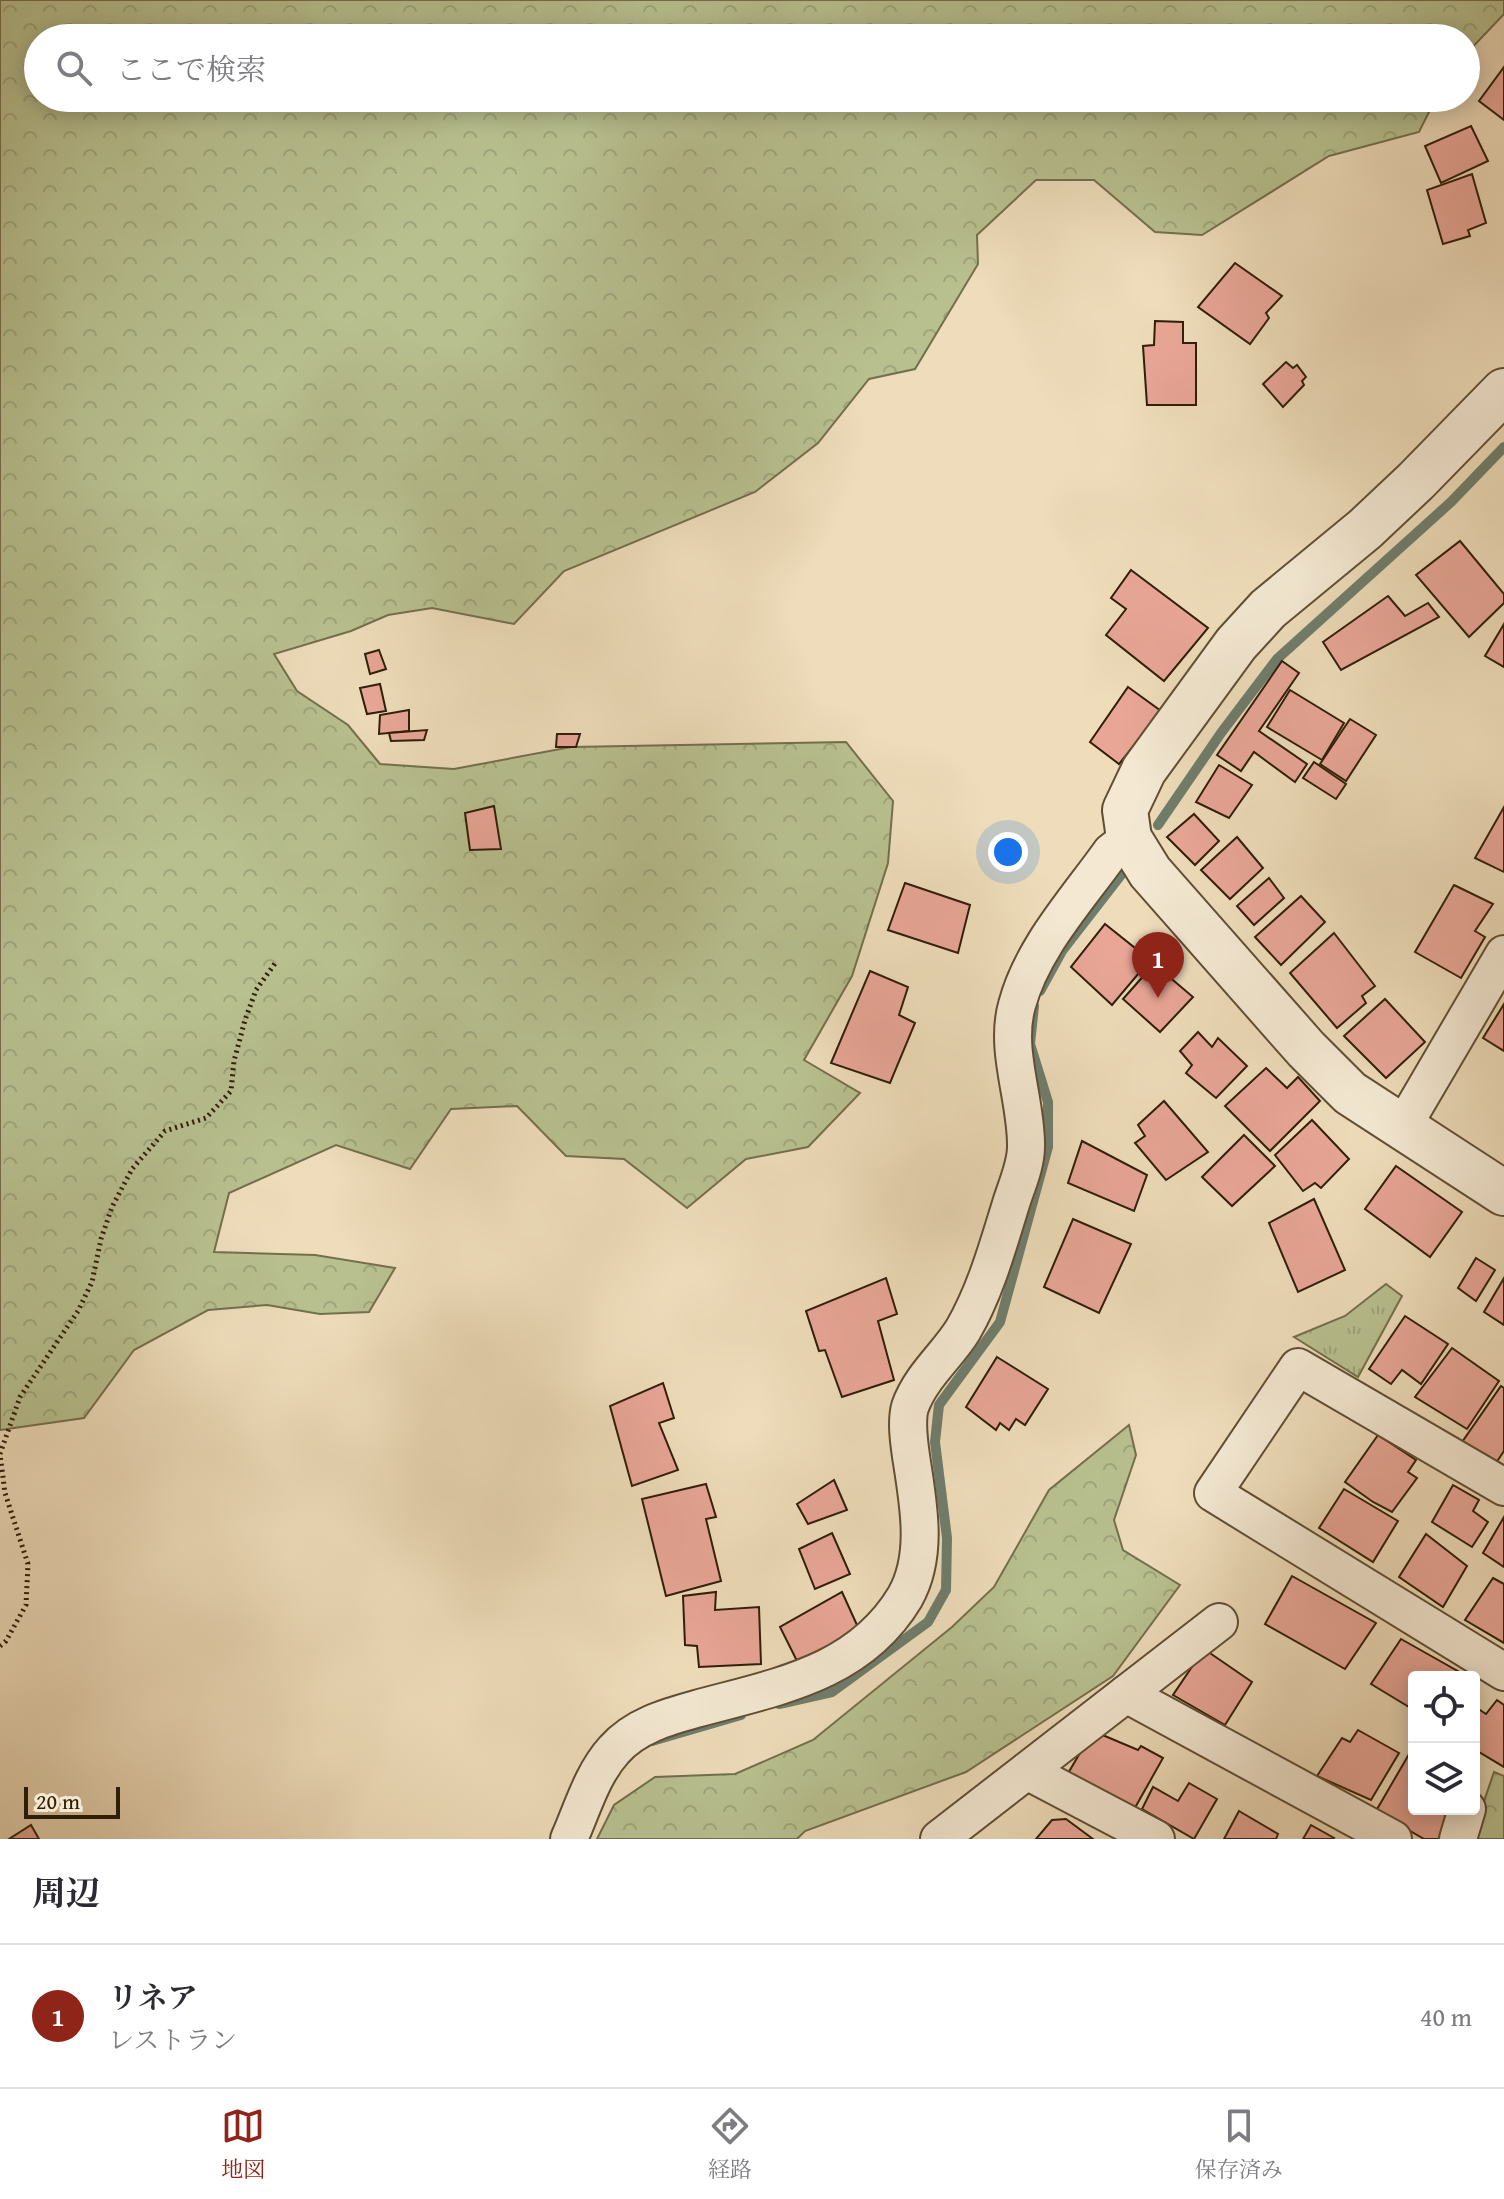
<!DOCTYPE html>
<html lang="ja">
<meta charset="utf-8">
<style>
:root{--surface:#fff;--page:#f2f2f3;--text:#2b2b33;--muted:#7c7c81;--line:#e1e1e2;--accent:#8f2418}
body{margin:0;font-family:"Gentium Book Plus","Noto Serif JP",serif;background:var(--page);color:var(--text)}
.controls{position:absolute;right:24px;bottom:24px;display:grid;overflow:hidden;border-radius:8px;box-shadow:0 4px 20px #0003}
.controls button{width:72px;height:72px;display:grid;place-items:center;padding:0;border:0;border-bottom:2px solid var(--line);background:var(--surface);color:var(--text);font:40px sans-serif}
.scale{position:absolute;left:24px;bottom:20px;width:96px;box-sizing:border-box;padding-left:8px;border:4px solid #301e07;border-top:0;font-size:22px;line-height:28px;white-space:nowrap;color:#301e07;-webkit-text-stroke:6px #f4e8d2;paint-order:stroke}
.you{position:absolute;left:1008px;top:852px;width:28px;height:28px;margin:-20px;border:6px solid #fff;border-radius:50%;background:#1a73e8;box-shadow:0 0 0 12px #1a73e833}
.badge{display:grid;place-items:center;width:52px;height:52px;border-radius:50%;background:var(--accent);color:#fff;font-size:26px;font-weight:700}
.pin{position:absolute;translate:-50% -66px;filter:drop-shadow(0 2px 4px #0008)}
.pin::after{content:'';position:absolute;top:42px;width:28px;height:24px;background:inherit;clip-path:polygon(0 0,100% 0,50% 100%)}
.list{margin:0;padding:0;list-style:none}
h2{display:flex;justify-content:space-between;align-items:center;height:104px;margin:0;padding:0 32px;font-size:34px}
h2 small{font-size:26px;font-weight:400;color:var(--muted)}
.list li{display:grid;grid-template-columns:52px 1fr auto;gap:24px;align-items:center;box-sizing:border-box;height:144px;padding:0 32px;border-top:2px solid var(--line)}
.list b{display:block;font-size:30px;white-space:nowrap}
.list p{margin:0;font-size:26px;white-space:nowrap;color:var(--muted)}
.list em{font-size:26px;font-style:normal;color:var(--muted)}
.icon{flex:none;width:44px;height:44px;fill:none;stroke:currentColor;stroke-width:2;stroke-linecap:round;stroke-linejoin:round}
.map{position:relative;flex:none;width:1504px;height:1839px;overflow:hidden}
.search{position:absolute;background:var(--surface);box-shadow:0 4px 20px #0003;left:24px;right:24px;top:24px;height:88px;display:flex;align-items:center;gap:20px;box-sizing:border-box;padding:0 28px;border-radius:44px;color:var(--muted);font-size:30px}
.sheet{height:248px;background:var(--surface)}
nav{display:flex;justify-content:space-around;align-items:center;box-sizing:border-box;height:112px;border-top:2px solid var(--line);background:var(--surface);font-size:22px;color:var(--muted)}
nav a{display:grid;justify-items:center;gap:4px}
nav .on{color:var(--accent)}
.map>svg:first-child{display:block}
.forest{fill:url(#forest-crowns);stroke:#746f4c;stroke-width:2}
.park{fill:url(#park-tufts);stroke:#746f4c;stroke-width:2}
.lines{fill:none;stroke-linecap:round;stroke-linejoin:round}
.stream{stroke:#6f7d6c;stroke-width:10}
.building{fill:#e9a697;stroke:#301e07;stroke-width:2}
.minor-casing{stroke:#604e34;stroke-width:40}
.tertiary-casing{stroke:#604e34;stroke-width:48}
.path{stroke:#301e07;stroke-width:5;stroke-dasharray:2 4;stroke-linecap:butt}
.minor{stroke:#f4e8d2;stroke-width:36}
.tertiary{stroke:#f4e8d2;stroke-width:44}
</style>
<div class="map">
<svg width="1504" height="1839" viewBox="0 0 1504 1839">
<defs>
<pattern id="forest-crowns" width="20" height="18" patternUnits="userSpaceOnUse" patternTransform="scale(2)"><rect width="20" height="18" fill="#b8c090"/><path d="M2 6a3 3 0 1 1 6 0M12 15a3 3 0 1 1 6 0" fill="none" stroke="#9ea57b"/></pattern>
<pattern id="park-tufts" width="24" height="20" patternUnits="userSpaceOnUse" patternTransform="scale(2)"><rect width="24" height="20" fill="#b8c090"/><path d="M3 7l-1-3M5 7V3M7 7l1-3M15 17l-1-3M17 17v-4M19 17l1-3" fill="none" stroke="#9ea57b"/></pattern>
</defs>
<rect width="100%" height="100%" fill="#eedcba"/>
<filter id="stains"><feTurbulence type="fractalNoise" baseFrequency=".0025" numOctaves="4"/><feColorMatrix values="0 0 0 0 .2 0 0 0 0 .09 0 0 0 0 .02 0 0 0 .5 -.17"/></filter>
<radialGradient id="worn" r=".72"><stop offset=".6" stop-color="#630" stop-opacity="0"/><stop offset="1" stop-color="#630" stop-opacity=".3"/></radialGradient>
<g class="forest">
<polygon points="0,0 1504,0 1504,14 1466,54 1466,38 38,38 38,98 1436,98 1419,132 1329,156 1202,235 1155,232 1094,180 1036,180 977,235 978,264 915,369 869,379 818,443 755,492 564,571 514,624 432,608 388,615 351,631 274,654 297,691 348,725 380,764 454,769 571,747 846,742 893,801 888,863 852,976 804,1060 860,1093 808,1147 746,1159 687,1208 624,1159 566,1156 517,1106 451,1109 410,1169 336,1145 229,1193 214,1252 315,1255 395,1268 369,1312 320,1314 267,1305 208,1310 134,1350 84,1418 0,1430"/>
<polygon points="1129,1425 1136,1455 1114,1520 1123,1550 1180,1585 1113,1676 966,1772 805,1831 797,1839 597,1839 614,1805 655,1777 735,1774 813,1740 952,1627 994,1587 1049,1490"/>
<polygon points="1494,1772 1504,1776 1504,1839 1471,1839"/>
</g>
<polygon class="park" points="1386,1284 1402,1296 1358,1377 1294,1337 1345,1316"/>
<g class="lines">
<g class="stream">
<polyline points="1158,825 1221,733 1277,659 1451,502 1504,447"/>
<polyline points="1040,991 1062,951 1121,875"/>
<polyline points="779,1704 832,1692 928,1622 946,1590 947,1538 935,1442 939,1405 1000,1322 1048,1147 1048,1102 1030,1044 1034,1006"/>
<polyline points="652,1741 741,1715"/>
</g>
</g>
<g class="building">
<polygon points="1504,67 1504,120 1479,101"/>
<polygon points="1471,126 1488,161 1441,183 1425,146"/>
<polygon points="1472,174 1486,223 1468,230 1470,236 1443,244 1427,190"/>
<polygon points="1235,263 1282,296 1266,313 1269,318 1250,344 1198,307"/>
<polygon points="1155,321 1183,322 1183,343 1196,343 1196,405 1147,405 1143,346 1154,345"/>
<polygon points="1286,362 1293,368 1297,365 1306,377 1302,381 1304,385 1283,407 1263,384"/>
<polygon points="1460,541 1504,594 1504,603 1469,637 1416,575"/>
<polygon points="1131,570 1208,628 1164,681 1106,635 1126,609 1111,598"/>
<polygon points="1388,596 1405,616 1428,603 1439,617 1341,670 1323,642"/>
<polygon points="1504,624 1504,667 1485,656"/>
<polygon points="379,650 386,669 370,674 365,654"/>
<polygon points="1282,661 1299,673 1259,731 1307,764 1295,782 1254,752 1241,771 1217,755"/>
<polygon points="380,684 386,711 367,714 360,688"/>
<polygon points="1128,687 1161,711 1119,764 1090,742"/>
<polygon points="1290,690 1344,723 1322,760 1267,727"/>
<polygon points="409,710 409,731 379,734 380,715"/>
<polygon points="1350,719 1376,735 1346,781 1320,764"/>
<polygon points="427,730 424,740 391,741 389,733"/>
<polygon points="557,734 580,734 576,747 556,747"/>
<polygon points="1314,762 1346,784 1336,799 1303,778"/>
<polygon points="1219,765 1252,785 1229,818 1196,802"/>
<polygon points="494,806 501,849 470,850 465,813"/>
<polygon points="1504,807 1504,872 1475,858"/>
<polygon points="1194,814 1219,841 1195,865 1167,837"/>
<polygon points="1237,837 1263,868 1230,899 1201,870"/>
<polygon points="1269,878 1284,898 1254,925 1237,906"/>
<polygon points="905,883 970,905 958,953 888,930"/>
<polygon points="1454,885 1493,904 1475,931 1485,937 1461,978 1415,952"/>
<polygon points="1301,896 1325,922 1281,965 1255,937"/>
<polygon points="1105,924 1150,960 1112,1005 1071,967"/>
<polygon points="1334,933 1375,986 1362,996 1366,1003 1337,1028 1290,973"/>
<polygon points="1154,964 1193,997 1160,1032 1123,999"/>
<polygon points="870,971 908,987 899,1015 915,1023 890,1083 831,1063"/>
<polygon points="1385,999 1425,1042 1386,1078 1344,1036"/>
<polygon points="1504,1004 1504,1051 1483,1038"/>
<polygon points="1198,1032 1212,1047 1218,1038 1247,1066 1216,1098 1186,1073 1192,1065 1180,1051"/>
<polygon points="1266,1068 1287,1088 1298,1077 1320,1101 1270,1151 1225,1106"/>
<polygon points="1164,1101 1208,1152 1166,1180 1135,1143 1145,1136 1138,1125"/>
<polygon points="1312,1120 1349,1159 1321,1188 1315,1183 1303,1191 1275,1155"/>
<polygon points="1244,1135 1275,1166 1232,1206 1202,1177"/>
<polygon points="1082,1141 1147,1175 1134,1211 1068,1183"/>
<polygon points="1396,1166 1462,1212 1430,1257 1365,1209"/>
<polygon points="1314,1199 1345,1270 1298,1292 1269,1223"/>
<polygon points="1073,1219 1131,1244 1099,1313 1044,1287"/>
<polygon points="1476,1258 1495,1270 1476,1301 1458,1288"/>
<polygon points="886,1278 897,1314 878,1321 894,1380 842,1397 825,1350 819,1351 806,1311"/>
<polygon points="1504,1278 1504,1325 1484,1312"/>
<polygon points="1405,1316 1448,1344 1421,1384 1402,1370 1391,1384 1369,1369"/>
<polygon points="1452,1348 1499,1381 1467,1429 1415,1397"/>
<polygon points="997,1357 1048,1389 1025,1425 1016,1419 1009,1430 1000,1423 996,1430 966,1407"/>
<polygon points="663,1383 674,1418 659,1423 678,1470 632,1486 610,1406"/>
<polygon points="1501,1386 1504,1388 1504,1451 1494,1466 1460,1445"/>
<polygon points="1378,1435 1416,1460 1408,1472 1417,1478 1392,1512 1373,1502 1345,1482"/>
<polygon points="834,1480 847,1510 808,1524 797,1504"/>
<polygon points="706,1484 716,1517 706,1519 721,1581 666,1596 642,1499"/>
<polygon points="1453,1485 1479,1500 1473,1511 1488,1522 1472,1547 1432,1522"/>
<polygon points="1344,1489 1398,1521 1373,1562 1319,1528"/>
<polygon points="1504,1517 1504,1567 1483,1553"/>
<polygon points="832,1533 850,1574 815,1589 799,1549"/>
<polygon points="1426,1534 1467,1566 1443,1607 1399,1577"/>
<polygon points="1292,1576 1376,1623 1345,1669 1265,1624"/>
<polygon points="1493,1578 1504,1584 1504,1643 1465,1620"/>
<polygon points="716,1592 715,1610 759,1607 761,1664 699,1667 697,1646 685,1645 683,1596"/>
<polygon points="842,1592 862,1636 797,1661 780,1627"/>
<polygon points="1401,1639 1463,1674 1461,1677 1414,1677 1414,1710 1371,1684"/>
<polygon points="1204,1649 1252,1682 1225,1725 1173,1695"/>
<polygon points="1497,1700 1504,1705 1504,1767 1474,1749 1474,1706 1486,1714"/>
<polygon points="1358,1730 1399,1753 1371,1800 1317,1776 1342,1738 1350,1742"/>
<polygon points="1093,1731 1138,1750 1141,1746 1163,1758 1132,1813 1067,1775"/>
<polygon points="1412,1749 1414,1809 1457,1809 1439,1839 1424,1839 1376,1811"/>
<polygon points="1189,1783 1217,1799 1194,1839 1142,1809 1153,1787 1178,1801"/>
<polygon points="1239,1811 1278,1834 1276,1839 1224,1839"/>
<polygon points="1066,1819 1093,1839 1036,1839 1052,1820"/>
<polygon points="31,1825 39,1839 9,1839"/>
<polygon points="1311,1825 1334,1838 1333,1839 1303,1839"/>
</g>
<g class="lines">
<g class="minor-casing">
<g id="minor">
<polyline points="1402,1128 1504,954"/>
<polyline points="1504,1487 1298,1367 1213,1493 1504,1672"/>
<polyline points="1126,1694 1219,1622"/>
<polyline points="1027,1771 1156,1839"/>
<path d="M569,1839C582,1810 592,1774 614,1750C635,1726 667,1717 696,1709C776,1687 859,1674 905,1597C929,1555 918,1502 911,1456C909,1442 906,1421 910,1407C921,1376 947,1356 963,1330C985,1292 997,1249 1010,1207C1015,1189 1026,1167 1026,1147C1027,1101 1004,1050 1017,1005C1032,948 1077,900 1111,852L1129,838"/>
<polyline points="939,1839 1126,1694 1393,1839"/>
<polyline points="1458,1839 1467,1809"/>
</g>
</g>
<g class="tertiary-casing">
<polyline id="tertiary" points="1504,391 1416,481 1365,529 1268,609 1236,644 1144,770 1125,810 1129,838 1150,872 1306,1049 1350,1093 1504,1193"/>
</g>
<polyline class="path" points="0,1646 6,1641 26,1605 28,1564 5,1493 0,1454 20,1397 78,1311 92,1282 101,1239 112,1207 132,1169 165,1131 206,1118 231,1091 234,1061 245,1020 256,990 276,962"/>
<use href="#minor" class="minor"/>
<use href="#tertiary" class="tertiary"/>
</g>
<rect width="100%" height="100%" filter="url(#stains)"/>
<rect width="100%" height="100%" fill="url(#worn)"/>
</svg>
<div class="controls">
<button><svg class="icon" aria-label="locate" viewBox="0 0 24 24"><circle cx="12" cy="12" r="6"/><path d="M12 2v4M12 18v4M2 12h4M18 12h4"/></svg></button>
<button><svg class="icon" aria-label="layers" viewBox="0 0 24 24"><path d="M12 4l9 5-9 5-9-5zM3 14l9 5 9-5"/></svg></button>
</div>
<div class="scale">20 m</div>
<div class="you"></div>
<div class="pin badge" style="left:1158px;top:998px">1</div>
<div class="search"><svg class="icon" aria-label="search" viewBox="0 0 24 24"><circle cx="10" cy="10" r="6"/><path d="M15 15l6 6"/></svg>ここで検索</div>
</div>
<section class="sheet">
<h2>周辺<small></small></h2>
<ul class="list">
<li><span class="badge">1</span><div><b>リネア</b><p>レストラン</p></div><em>40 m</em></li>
</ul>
</section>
<nav>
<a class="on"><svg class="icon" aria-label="map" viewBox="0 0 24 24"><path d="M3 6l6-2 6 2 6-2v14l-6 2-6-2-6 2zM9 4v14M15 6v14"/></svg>地図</a>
<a><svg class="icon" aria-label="directions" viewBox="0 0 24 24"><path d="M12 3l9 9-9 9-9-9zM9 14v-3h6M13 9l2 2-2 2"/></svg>経路</a>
<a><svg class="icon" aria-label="saved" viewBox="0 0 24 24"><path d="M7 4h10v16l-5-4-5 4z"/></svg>保存済み</a>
</nav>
